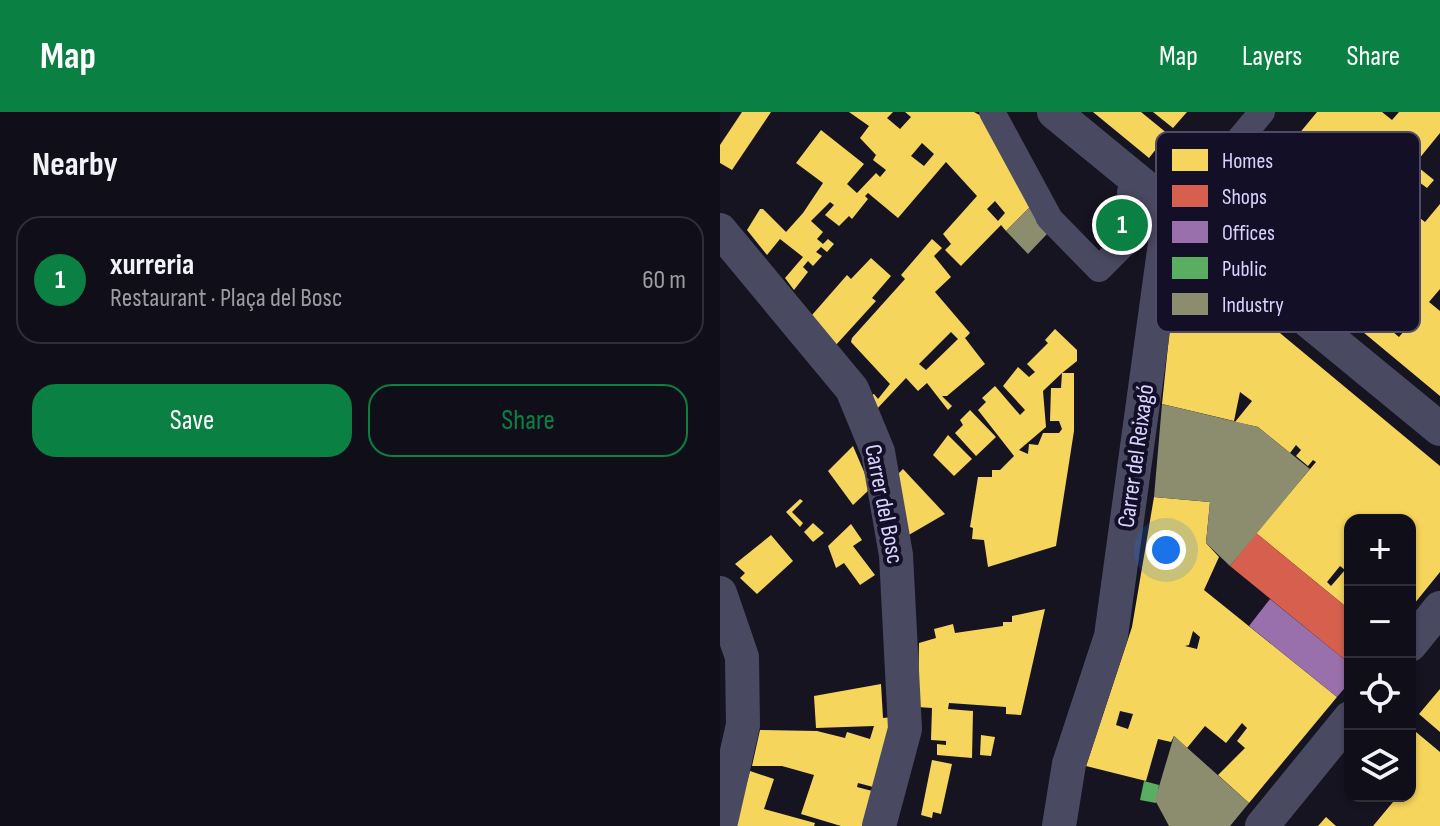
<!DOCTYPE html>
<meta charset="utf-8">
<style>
:root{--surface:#100f19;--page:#1e1d26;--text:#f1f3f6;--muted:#9c9ca2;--line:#302f38;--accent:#0b8043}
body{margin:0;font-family:"Sofia Sans Condensed",sans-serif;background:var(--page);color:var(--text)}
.controls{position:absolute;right:24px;bottom:24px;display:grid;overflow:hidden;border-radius:16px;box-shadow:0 2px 6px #0004}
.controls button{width:72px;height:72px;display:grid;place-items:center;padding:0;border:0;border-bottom:2px solid var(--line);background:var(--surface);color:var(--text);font:40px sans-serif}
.you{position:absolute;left:446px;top:438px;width:28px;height:28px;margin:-20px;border:6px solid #fff;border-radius:50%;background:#1a73e8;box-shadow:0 0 0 12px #1a73e833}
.badge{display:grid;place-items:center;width:52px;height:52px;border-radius:50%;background:var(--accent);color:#fff;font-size:26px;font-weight:700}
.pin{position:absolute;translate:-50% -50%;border:4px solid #fff;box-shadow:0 2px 8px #0006}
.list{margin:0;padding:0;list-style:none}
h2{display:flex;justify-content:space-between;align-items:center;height:104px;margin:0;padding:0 32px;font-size:34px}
h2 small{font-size:26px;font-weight:400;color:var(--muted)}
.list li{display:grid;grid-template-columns:52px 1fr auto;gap:24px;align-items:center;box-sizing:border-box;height:128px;margin:0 16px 16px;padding:0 16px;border:2px solid var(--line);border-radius:24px}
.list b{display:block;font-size:30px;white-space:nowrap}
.list p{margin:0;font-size:26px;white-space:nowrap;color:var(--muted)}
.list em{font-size:26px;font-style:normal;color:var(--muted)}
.actions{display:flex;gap:16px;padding:24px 32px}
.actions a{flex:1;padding:18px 0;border:2px solid var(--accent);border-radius:24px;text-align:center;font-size:28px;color:var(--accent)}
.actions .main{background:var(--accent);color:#fff}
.icon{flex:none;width:44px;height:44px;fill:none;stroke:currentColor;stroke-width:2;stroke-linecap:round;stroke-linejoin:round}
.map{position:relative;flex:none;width:720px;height:714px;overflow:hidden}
header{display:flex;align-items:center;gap:48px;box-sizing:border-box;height:112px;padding:0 40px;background:var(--accent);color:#fff}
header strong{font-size:38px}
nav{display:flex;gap:44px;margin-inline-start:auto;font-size:28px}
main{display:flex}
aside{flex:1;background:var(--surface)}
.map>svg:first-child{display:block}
.homes{fill:#f6d55c;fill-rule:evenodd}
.shops{fill:#d6604d}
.offices{fill:#9970ab}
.public{fill:#5aae61}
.industry{fill:#8c8c6e}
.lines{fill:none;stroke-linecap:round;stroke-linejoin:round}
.pedestrian{stroke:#4a4962;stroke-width:26}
.minor{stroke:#4a4962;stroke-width:34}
.labels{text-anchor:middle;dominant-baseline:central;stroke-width:8;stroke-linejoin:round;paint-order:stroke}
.street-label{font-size:24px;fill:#d9d4ff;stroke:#130f26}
.key{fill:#130f26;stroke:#4e4a67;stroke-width:2}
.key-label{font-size:22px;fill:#d9d4ff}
</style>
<header>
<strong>Map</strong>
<nav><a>Map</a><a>Layers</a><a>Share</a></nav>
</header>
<main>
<aside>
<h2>Nearby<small></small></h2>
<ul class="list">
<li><span class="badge">1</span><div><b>xurreria</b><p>Restaurant · Plaça del Bosc</p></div><em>60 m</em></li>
</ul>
<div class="actions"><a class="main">Save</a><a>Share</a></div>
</aside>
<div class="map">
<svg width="720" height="714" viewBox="0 0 720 714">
<rect width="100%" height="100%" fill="#161421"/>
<g class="homes">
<polygon points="22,0 51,0 12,58 0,51 0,33"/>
<path d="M129,0H173L167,6L180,17L191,5L185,0H254L265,6L312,93L286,119L281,113L241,154L225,138L231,132L223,122L257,84L226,50L178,106L148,81L145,84L148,87L132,107L129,104L119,114L105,103L114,93L110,90L91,109L103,120L97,127L103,132L108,127L114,132L107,140L101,135L96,140L102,144L93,154L88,149L83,155L88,160L74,178L65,166L83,145L60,127L47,143L27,118L40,97H43L66,120L83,101L103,71L76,51L101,18L144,52L127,72L137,81L156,61L160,65L166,58L153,48L156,43L140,26L149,14ZM202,31L214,42L204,54L191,44ZM275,89L285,101L278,109L267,97Z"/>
<polygon points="373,0 421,0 448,22 429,46"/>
<polygon points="433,0 467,0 453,16"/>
<path d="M597,0H662L672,8L679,0H720V21L698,48L691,42L688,47L714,68L707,76L687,61L669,82L705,110L720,92V177L709,190L720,199V284L531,127L526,85L535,74L530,69L538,58L545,63ZM655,181L691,211L679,225L643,195Z"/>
<path d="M212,127L222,136L214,144L231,165L215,180L250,221L245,226L265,252L227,284H222L232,294L228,298L207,271L198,279L186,266L155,299L147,285L154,282L158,287L170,272L131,230L132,226L185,167L181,163ZM231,220L238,227L206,258L199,252Z"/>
<polygon points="151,146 171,164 152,186 156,189 115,234 92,203 127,163 131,167"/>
<path d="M484,158L720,354V460L690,497V408H630V498L536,421L596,350L593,348L588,354L576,344L581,338L576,333L570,341L538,315L515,310L532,289L520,280L514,309L442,292L451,205L462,168ZM620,454L625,458L611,474L607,470Z"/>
<polygon points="335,217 357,238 357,249 342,261 323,279 326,315 299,338 308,342 309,332 318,333 323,321 339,321 342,317 339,309 330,309 331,276 341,276 342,261 354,261 354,319 336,434 268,455 264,428 252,427 253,416 250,415 258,365 272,365 272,358 280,358 294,344 258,298 266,290 262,286 275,274 300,303 305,298 283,274 298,255 309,265 315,260 307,252 328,231 325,228"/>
<polygon points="250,298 276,325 256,344 235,321 243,313 240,308"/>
<polygon points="228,323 252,347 234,364 213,343"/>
<polygon points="133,334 151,376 133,393 108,359"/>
<polygon points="183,357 225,402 187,424 178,362"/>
<path d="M434,385L490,390L486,431L499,445L484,478L617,585L529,691L498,663L525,636L517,629L527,616L522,611L506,631L485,614L467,636L454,624L451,630L438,627L426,669L366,654L412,515ZM473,519L480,525L477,537L465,534L469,533ZM400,599L413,602L408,617L396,613Z"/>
<polygon points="80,387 83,389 72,400 83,411 80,415 66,400"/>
<polygon points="93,411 104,421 93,430 84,420"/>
<polygon points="131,412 142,428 133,434 155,463 140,473 124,451 116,456 108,434"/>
<polygon points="51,423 73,449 37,482 20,466 25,461 15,452"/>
<polygon points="325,497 301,603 286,602 286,595 229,591 228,597 253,599 252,646 217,643 217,632 226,633 226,629 211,628 212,596 198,595 199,531 216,526 214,517 233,512 235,521 283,514 283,510 292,510 292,504"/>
<polygon points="161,572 163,606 173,605 157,676 138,671 137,675 156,680 146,714 121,714 81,702 94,663 62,654 32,654 40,618 97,619 125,626 127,620 150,627 154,614 96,616 94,584"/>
<polygon points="720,577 720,620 699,602"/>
<polygon points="690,615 720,640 720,714 653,714 678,684 690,684"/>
<polygon points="261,623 275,625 271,644 260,643"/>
<polygon points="212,648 232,652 221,702 213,700 212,706 201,703"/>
<polygon points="30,659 54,667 44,697 95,711 94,714 15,714"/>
<polygon points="606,705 616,714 598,714"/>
</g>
<polygon class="shops" points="536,421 630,498 630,552 510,454"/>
<polygon class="offices" points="550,487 630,552 630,570 617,585 529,514"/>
<polygon class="public" points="424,669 439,673 436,691 420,688"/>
<g class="industry">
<polygon points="312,93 317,111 327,122 308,142 286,119"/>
<polygon points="442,292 538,315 590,357 510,454 486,431 490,390 434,385"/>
<polygon points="454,624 529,691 510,714 449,714 435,688"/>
</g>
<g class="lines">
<g class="pedestrian">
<polyline points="272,0 330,107 379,157 435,101 410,80"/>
<polyline points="458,101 542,0"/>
</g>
<g class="minor">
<polyline points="334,0 720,317"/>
<polyline points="0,118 132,277 158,340 176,443 185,617 159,714"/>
<polyline points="0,481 22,545 23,613 0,714"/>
<polyline points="690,533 720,496"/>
<polyline points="339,714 349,652 391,524 446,124 458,101"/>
<polyline points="542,714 630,606"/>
</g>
</g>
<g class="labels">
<g class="street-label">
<text transform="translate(416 344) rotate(-82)">Carrer del Reixagó</text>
<text transform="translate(164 392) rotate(79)">Carrer del Bosc</text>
</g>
</g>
<rect x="436" y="20" width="264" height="200" rx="12" class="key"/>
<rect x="452" y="37" width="36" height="22" fill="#f6d55c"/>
<rect x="452" y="73" width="36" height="22" fill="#d6604d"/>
<rect x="452" y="109" width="36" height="22" fill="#9970ab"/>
<rect x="452" y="145" width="36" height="22" fill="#5aae61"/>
<rect x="452" y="181" width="36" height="22" fill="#8c8c6e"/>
<g class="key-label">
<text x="502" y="56">Homes</text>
<text x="502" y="92">Shops</text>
<text x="502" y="128">Offices</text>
<text x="502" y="164">Public</text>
<text x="502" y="200">Industry</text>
</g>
</svg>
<div class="controls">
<button>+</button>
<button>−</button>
<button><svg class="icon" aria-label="locate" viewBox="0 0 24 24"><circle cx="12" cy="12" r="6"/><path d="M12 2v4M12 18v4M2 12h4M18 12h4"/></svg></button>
<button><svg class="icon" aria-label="layers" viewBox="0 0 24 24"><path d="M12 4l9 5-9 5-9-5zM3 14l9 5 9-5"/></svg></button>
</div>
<div class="you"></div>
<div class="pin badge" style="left:402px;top:113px">1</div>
</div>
</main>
